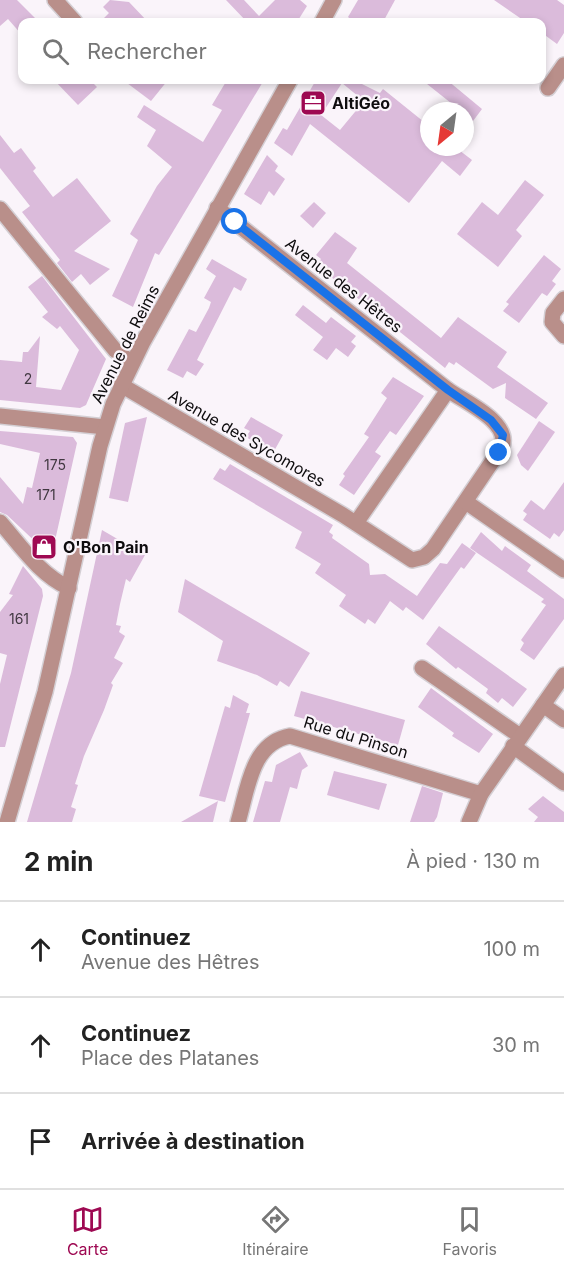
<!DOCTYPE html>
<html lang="fr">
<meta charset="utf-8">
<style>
:root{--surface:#fff;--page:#f2f2f2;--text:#222;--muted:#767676;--line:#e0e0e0;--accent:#9e0952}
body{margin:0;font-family:Inter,sans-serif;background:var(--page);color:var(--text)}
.compass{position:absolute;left:420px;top:102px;width:54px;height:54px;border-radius:50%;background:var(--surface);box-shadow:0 3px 9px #0003;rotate:209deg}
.stop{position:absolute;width:18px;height:18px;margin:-14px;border:4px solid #1a73e8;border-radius:50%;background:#fff}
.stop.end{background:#1a73e8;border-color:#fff;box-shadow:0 2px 6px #0008}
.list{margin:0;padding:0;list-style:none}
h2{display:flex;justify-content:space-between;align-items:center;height:78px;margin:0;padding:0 24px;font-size:26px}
h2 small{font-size:20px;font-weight:400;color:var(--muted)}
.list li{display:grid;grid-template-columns:39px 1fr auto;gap:18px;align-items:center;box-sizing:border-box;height:96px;padding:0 24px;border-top:2px solid var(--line)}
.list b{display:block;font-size:22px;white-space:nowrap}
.list p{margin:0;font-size:20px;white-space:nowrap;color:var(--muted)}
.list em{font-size:20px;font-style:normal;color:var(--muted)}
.icon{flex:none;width:33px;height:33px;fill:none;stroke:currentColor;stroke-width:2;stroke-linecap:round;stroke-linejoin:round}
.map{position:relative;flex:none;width:564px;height:822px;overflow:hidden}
.search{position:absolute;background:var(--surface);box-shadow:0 3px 9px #0003;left:18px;right:18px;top:18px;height:66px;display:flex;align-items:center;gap:15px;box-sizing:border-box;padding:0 21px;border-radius:12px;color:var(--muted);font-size:22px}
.sheet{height:366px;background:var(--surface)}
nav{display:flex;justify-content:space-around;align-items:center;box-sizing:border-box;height:84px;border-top:2px solid var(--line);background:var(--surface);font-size:16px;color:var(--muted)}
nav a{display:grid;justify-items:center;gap:3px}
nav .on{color:var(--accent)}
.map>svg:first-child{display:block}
.building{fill:#dbbbdb;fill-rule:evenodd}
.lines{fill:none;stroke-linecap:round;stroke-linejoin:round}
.minor-casing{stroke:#d4cfd4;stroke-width:18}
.tertiary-casing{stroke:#d4cfd4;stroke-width:18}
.minor{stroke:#b98f8a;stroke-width:15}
.tertiary{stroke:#b98f8a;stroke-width:15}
.route{stroke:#1a73e8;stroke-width:8}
.labels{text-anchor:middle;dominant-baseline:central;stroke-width:4.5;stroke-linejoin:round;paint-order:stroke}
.number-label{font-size:14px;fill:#413841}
.poi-label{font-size:16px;font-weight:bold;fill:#0e0c0e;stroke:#faf4fa;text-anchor:start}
.street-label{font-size:16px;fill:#0e0c0e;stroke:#faf4fa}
</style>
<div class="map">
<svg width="564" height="822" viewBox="0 0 564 822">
<rect width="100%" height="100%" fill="#faf4fa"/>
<g class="building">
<polygon points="0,0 17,0 39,22 22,22 22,35 8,19 0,26"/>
<polygon points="110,0 129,2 148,22 100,22 109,13 103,7"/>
<polygon points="226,0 244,0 259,16 275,0 300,0 307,6 297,22 247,22"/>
<polygon points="358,0 395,0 383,22 354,22 348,17"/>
<polygon points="494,0 557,0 564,5 564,33 557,44 542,33 542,22 526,22"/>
<polygon points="54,80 90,80 97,87 78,105"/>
<polygon points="123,80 168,80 151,101"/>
<polygon points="227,80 264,80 159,255 155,253 133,307 112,296 138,240 130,234 157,186 172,167 147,146 156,130 137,117 144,105 203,142 222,110 212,105"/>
<path d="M316,80H354L380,93L383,89L429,126V147H455L472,160L460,176L442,161L409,203L310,124L292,156L274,143L283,128L287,130ZM342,83L364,101L340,130L321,115Z"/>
<polygon points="422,80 447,80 482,109 473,121 465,115 465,111 461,111"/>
<polygon points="0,135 14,153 21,148 36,168 33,171 53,197 77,178 111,221 74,251 110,269 90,285 81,274 72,282 57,263 60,260 22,212 30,206 0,168"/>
<polygon points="267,155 278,166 275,171 285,179 274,196 269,191 261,205 244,194"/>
<polygon points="525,180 544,195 516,230 522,236 498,267 457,234 482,202 498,215"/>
<polygon points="314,202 326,213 313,228 300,216"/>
<polygon points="335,232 357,248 347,263 441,338 458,317 507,352 497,367 548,403 536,419 505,398 506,383 493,389 456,362 454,365 449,362 445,368 316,265 321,259 316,255"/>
<polygon points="544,255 561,269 552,281 556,284 547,296 542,293 519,323 503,311 509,304 506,302"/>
<polygon points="212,259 247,279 241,291 234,287 197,360 204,364 196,376 187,371 183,378 167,370 189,329 196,332 209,308 211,302 204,298 216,276 206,269"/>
<polygon points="42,276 106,359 86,405 80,408 0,400 0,360 22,362 23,352 28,352 40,336 36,387 61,390 79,350 60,326 57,329 42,317 48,312 28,287"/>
<polygon points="303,305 326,323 331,317 356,336 351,342 356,346 348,357 336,348 327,360 313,350 323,337 295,315"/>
<polygon points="393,377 424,396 396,435 390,431 375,452 381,456 354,495 339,485 345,476 343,474 369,437 364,434 387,398 381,393"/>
<polygon points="147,417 128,502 109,498 125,423"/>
<polygon points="251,417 283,435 273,453 246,437 250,431 244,428"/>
<polygon points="539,421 555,432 528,471 521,465 517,455"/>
<polygon points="0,431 73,437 77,443 54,545 42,548 7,515 0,512 0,477 23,504 27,487 32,488 40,453 0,444"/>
<polygon points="230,464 333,525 329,532 333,535 332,538 369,564 370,575 385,574 417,596 440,563 447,564 462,543 476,553 464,569 461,567 423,620 406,607 403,611 390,601 375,624 368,619 365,624 339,606 346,595 315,573 321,564 295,548 302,532 213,479 220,468 225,471"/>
<polygon points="564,482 564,530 559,537 554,533 550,539 523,520 527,514 523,511 531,500 544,510"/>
<polygon points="102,530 145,555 130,582 126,579 120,604 116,625 121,626 119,632 125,636 114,658 123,663 111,683 113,685 104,710 84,756 75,784 78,785 71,807 76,809 72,822 27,822 71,673"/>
<polygon points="481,532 502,551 505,546 531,565 527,571 564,599 564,619 534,660 520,650 524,643 521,640 546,605 541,602 544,599 470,548"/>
<polygon points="23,566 42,589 43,596 5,747 0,747 0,684 7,655 0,653 0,612 13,595 9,594"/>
<polygon points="185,579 310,653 289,687 280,681 277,686 257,675 217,661 223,641 178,612"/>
<polygon points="439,626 527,689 513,707 502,698 498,703 486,693 488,689 458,667 456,669 426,644"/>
<polygon points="431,688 493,734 479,753 452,736 454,733 418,707"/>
<polygon points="301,691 405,720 398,745 294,716"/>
<polygon points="233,695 249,704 246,713 250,713 225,802 199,796 225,706 230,708"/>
<polygon points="300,752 308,766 302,770 297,789 290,787 280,822 253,822 265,781 272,782 276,765"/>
<polygon points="334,771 387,784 379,810 327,795"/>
<polygon points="422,786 443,793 437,817 434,822 410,822"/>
<polygon points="543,796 564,812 564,822 534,822 538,817 528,809"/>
<polygon points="218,801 213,822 181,822"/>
</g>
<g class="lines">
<g class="minor-casing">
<g id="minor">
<polyline points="55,0 75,22"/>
<polyline points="548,88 564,65"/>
<polyline points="217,208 448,390"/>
<polyline points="0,209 115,350 132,363"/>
<polyline points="564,299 553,313 552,322 564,336"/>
<path d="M121,385L343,515L412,560L424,557L433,549L502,447C511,422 465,402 448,390L356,523"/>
<polyline points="0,416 105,427"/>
<polyline points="466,502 564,570"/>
<path d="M0,522C21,546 39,574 69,588"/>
<polyline points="422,668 520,736"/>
<polyline points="543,705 564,720"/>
<polyline points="513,746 564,783"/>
<path d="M238,822C248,789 251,743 290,736L481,794"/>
<polyline points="469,822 481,794 564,675"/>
</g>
</g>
<g class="tertiary-casing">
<g id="tertiary">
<polyline points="322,22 334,0"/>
<polyline points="7,822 45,692 100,446 113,404 143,342 290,80"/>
</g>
</g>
<use href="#minor" class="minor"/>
<use href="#tertiary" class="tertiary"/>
</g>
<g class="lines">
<polyline class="route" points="235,222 448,390 491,420 503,435 499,453"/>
</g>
<defs>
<g id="office-square" transform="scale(1.35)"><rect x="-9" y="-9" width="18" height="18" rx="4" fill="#9e0952" stroke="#faf4fa"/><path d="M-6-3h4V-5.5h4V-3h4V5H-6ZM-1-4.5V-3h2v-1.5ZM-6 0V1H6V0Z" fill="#fff"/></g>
<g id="shop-square" transform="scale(1.35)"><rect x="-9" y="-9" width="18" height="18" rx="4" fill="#9e0952" stroke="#faf4fa"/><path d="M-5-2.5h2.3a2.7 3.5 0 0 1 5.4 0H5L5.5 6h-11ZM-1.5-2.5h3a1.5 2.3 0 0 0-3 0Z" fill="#fff"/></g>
</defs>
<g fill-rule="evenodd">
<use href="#office-square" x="313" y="103"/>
<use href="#shop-square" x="44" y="547"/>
</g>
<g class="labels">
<g class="number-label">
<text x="28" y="378">2</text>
<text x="55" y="464">175</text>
<text x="46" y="494">171</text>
<text x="19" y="618">161</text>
</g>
<g class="poi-label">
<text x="332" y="103">AltiGéo</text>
<text x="63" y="547">O'Bon Pain</text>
</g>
<g class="street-label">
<text transform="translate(344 285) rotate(38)">Avenue des Hêtres</text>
<text transform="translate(125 344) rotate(-63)">Avenue de Reims</text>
<text transform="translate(247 438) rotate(30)">Avenue des Sycomores</text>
<text transform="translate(356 737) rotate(17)">Rue du Pinson</text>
</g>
</g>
</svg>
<svg class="compass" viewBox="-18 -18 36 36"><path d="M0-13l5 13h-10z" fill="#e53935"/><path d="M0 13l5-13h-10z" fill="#767676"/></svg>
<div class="stop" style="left:235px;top:222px"></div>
<div class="stop end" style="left:499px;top:453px"></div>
<div class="search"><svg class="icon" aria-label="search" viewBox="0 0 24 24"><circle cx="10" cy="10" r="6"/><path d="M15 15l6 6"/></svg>Rechercher</div>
</div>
<section class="sheet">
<h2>2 min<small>À pied · 130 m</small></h2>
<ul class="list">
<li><svg class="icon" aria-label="ahead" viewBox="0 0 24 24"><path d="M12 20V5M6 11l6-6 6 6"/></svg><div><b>Continuez</b><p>Avenue des Hêtres</p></div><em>100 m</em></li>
<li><svg class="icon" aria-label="ahead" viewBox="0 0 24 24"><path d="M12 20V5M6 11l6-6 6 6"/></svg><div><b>Continuez</b><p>Place des Platanes</p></div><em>30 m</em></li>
<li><svg class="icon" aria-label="arrive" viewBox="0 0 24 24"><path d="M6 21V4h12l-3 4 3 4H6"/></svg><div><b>Arrivée à destination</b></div></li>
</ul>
</section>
<nav>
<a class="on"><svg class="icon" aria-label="map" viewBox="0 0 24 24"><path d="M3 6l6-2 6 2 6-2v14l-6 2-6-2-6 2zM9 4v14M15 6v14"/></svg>Carte</a>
<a><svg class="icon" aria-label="directions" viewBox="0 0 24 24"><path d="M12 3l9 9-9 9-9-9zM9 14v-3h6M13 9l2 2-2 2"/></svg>Itinéraire</a>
<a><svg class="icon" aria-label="saved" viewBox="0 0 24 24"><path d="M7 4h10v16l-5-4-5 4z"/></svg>Favoris</a>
</nav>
